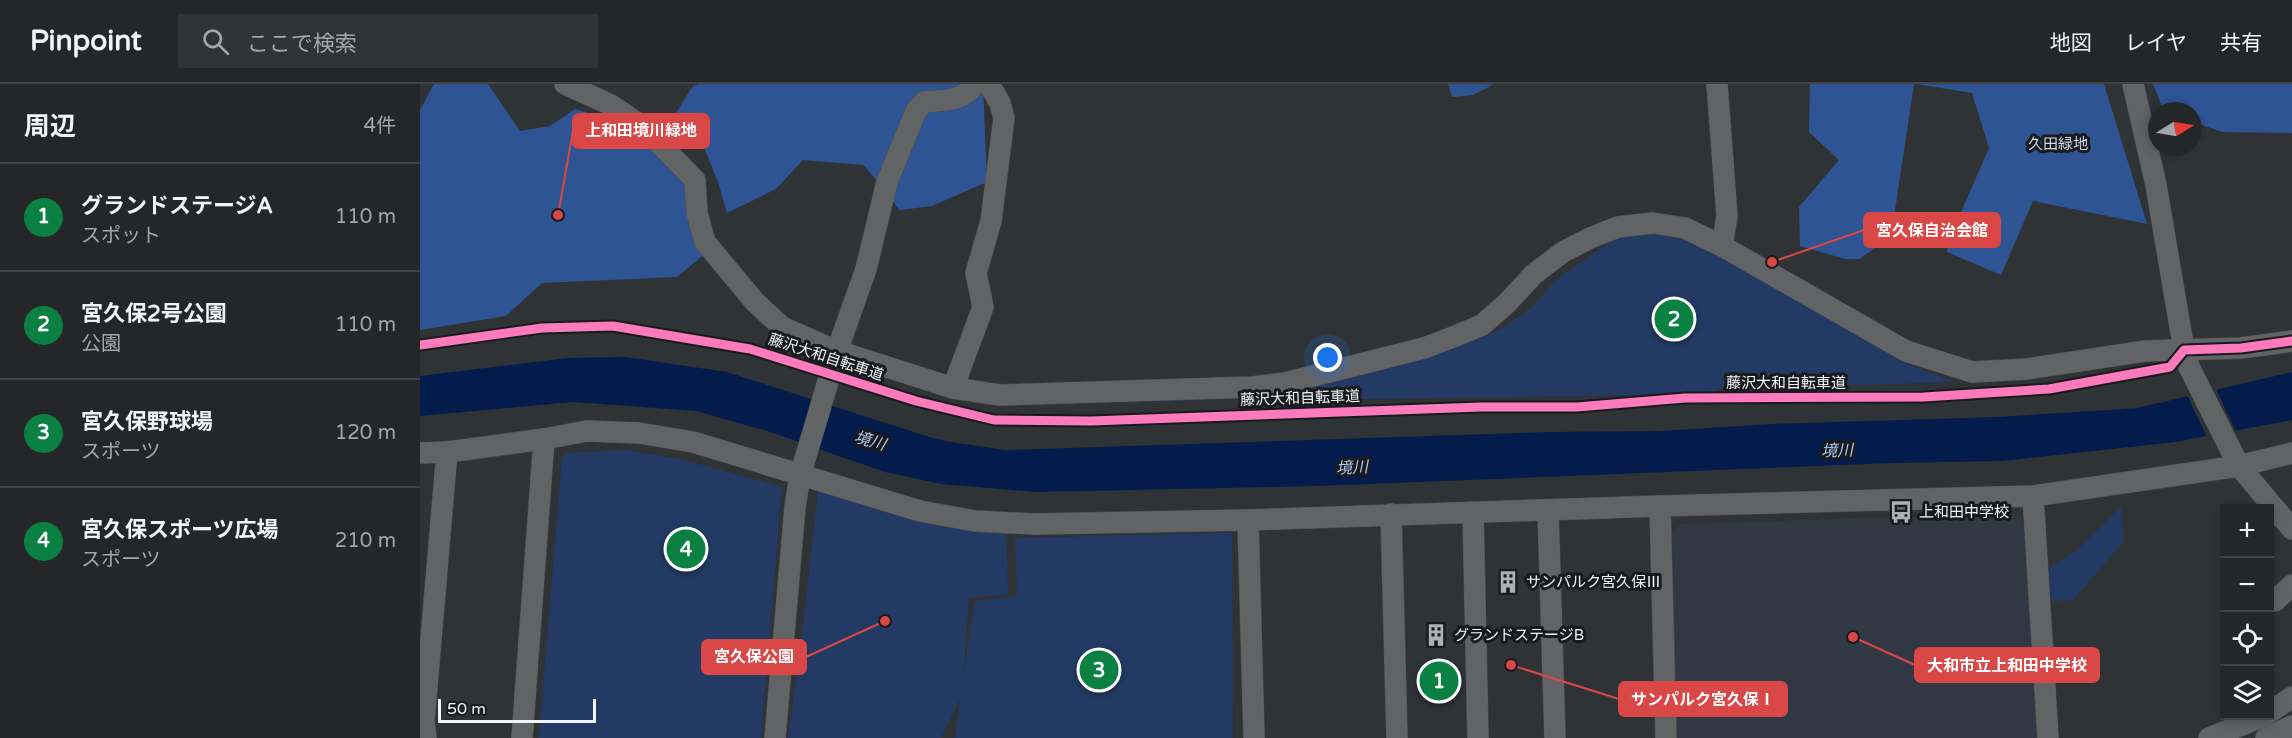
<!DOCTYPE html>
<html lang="ja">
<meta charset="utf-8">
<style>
:root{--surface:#242628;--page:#303234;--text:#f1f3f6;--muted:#a3a5a8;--line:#414345;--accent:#0b8043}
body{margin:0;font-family:"Varela Round","Noto Sans JP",sans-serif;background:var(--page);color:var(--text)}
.controls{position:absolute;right:18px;bottom:18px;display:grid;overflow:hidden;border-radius:0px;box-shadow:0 3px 9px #0003}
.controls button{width:54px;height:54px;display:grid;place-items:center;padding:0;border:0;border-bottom:2px solid var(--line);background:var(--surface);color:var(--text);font:30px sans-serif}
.compass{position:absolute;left:1728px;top:18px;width:54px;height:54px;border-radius:50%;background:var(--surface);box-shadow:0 3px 9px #0003;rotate:79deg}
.scale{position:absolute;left:18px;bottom:15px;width:158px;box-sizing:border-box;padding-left:6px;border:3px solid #f1f4f8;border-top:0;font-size:16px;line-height:21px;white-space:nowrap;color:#f1f4f8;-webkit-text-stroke:4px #181a1d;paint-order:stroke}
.you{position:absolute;left:908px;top:274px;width:21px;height:21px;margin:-15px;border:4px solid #fff;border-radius:50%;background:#1a73e8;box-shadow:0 0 0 9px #1a73e833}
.badge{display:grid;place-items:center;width:39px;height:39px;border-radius:50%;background:var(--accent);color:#fff;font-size:20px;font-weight:700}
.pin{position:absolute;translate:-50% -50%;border:3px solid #fff;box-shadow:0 2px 6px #0006}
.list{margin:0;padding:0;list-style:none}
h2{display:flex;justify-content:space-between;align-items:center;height:78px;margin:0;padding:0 24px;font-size:26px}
h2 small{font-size:20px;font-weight:400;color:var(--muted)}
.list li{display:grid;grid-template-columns:39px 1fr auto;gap:18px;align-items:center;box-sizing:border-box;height:108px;padding:0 24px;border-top:2px solid var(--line)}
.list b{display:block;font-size:22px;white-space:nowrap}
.list p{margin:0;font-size:20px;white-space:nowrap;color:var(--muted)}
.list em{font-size:20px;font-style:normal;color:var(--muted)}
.icon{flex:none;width:33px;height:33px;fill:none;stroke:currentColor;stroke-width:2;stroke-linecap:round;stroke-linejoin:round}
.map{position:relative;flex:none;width:1872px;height:654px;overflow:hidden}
header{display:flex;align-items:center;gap:36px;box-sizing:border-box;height:84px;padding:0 30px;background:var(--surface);border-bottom:2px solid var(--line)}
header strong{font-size:28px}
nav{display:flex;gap:33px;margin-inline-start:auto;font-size:21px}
.search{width:420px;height:54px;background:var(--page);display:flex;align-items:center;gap:15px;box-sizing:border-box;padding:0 21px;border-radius:0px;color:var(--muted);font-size:22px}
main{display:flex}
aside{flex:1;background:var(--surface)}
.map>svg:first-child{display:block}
.built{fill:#323843}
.green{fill:#233b64}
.forest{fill:#2f5493}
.water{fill:#041c4c}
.pier{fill:#303336}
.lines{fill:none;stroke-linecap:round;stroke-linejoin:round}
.minor-casing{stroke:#4d4f52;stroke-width:22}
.minor{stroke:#626365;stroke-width:21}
.cycleway-casing{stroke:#181a1d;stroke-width:13}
.cycleway{stroke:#fd7abc;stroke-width:9}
.labels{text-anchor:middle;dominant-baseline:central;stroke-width:6;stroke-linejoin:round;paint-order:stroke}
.park-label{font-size:15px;fill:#cedaef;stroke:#181a1d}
.street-label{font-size:15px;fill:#f1f4f8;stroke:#181a1d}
.poi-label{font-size:15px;fill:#f1f4f8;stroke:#181a1d;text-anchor:start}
.water-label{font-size:16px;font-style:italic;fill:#b1c9f2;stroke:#181a1d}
.leader{fill:none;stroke:#da4747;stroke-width:2}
.callout-dot{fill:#da4747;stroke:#181a1d;stroke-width:2}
.callout{fill:#da4747;stroke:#da4747;stroke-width:2}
.callout-label{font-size:16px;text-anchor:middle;font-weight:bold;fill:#fff}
</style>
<header>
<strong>Pinpoint</strong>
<div class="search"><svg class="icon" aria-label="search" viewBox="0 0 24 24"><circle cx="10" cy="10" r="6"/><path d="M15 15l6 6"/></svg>ここで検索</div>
<nav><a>地図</a><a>レイヤ</a><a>共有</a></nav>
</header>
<main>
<aside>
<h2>周辺<small>4件</small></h2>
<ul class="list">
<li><span class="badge">1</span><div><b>グランドステージA</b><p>スポット</p></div><em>110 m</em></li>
<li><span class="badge">2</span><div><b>宮久保2号公園</b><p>公園</p></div><em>110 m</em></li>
<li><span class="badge">3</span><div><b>宮久保野球場</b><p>スポーツ</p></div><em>120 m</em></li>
<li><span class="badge">4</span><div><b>宮久保スポーツ広場</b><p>スポーツ</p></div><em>210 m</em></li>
</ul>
</aside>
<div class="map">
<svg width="1872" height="654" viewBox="0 0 1872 654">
<rect width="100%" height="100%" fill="#303336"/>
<polygon class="built" points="1594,430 1605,440 1619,654 1256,654 1250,451 1261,440"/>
<g class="green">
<polygon points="1233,150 1268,156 1306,174 1482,278 1534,298 1297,305 1292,309 1284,310 821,317 995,278 1048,259 1081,245 1110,225 1136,196 1195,155"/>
<polygon points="206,366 263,376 362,403 341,654 119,654 142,374 147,369"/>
<polygon points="398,407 489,433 586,449 588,510 549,514 543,595 555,517 597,512 595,454 812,449 813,654 535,654 540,615 521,654 368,654 381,561"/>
<polygon points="1701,423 1704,457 1653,516 1632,517 1628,484 1655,468"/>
</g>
<g class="forest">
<polygon points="14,0 68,0 100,47 130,42 155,25 218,44 265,94 286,169 257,193 122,199 86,232 0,246 0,26"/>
<polygon points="279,0 563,0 567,98 512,122 480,126 444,81 383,76 356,105 307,129 298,98 279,51 254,32 273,2"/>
<polygon points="1028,0 1074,0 1053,11 1032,13"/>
<polygon points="1390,0 1494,0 1471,153 1439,175 1425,175 1380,162 1379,123 1419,76 1389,48"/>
<polygon points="1496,0 1684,0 1727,140 1613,117 1581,191 1527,168 1529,156 1569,64 1552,9"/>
<polygon points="1733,0 1872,0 1872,49 1803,48 1773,38 1773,27 1744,27"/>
</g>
<polygon class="water" points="206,273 307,288 509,353 531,358 585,366 1128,348 1242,347 1349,340 1578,333 1717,324 1872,288 1872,336 1756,358 1582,377 1473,379 898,402 616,408 521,400 465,388 347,347 276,327 153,318 0,332 0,292 147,274"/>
<polygon class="pier" points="1795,303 1817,350 1788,355 1766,309"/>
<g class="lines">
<g class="minor-casing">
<g id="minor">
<polyline points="145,0 191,21 223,43 275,96 277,129 285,158 335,218 362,243 417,267 533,304 580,311 833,303 865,299 1004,264 1033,253 1062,241 1087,219 1114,190 1143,168 1170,154 1198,143 1233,139 1265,144 1302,162 1486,267 1552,288 1607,285 1725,267 1821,264 1872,257"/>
<polyline points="1297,0 1307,132 1302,162"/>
<polyline points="1713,0 1736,101 1764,266 1769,283 1819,382 1872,445"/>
<polyline points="533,304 563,223 556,189 571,137 584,34 580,19 569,0"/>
<polyline points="0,369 27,368 124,355 167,347 219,349 273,358 500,427 555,437 615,440 828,436 1240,422 1613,412 1819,382 1872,369"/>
<polyline points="1613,412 1628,654"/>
<polyline points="1240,422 1246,654"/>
<polyline points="1128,427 1135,654"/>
<polyline points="1053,428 1058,654"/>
<polyline points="971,430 977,654"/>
<polyline points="828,436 834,654"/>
<polyline points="1855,517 1872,501"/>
<polyline points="1850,628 1872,613"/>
<polyline points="6,654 4,637 27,368"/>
<polyline points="102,654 124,355"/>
<path d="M355,654L375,423L380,392L417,267L446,185L467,98L496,27L504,18C524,16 543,18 555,0"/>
<polyline points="1789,654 1844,632"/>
<polyline points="1846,654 1872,642"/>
</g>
</g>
<use href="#minor" class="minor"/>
<g class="cycleway-casing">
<polyline id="cycleway" points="0,261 122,244 193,242 330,265 496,317 574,336 671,337 1061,323 1157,323 1265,314 1504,313 1629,305 1750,283 1764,266 1821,264 1872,257"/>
</g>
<use href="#cycleway" class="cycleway"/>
</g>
<defs>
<g id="bus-bare" transform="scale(1.8)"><path d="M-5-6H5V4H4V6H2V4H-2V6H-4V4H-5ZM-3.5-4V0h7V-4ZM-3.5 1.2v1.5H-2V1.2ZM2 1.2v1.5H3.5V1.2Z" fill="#adb0b4" stroke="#181a1d" stroke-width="2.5" paint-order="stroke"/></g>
<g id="building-bare" transform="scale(1.8)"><path d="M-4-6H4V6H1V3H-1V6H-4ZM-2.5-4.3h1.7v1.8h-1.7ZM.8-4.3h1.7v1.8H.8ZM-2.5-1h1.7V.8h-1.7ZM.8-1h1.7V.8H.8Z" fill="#adb0b4" stroke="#181a1d" stroke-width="2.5" paint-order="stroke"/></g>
</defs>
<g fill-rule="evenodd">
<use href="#bus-bare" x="1481" y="428"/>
<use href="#building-bare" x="1088" y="498"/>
<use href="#building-bare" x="1016" y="551"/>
</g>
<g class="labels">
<g class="park-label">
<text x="1638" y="60">久田緑地</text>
</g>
<g class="street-label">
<text transform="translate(406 273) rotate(18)">藤沢大和自転車道</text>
<text x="1366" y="299">藤沢大和自転車道</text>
<text transform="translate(880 314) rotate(-2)">藤沢大和自転車道</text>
</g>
<g class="poi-label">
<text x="1499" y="428">上和田中学校</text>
<text x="1106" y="498">サンパルク宮久保Ⅲ</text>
<text x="1034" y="551">グランドステージB</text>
</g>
<g class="water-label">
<text transform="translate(450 357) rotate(16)">境川</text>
<text transform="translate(1417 367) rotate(-2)">境川</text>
<text transform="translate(932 384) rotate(-3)">境川</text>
</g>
</g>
<path class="leader" d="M138 131L153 47M1352 178L1444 146M465 537L386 573M1433 553L1495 581M1091 581L1199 615"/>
<g class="callout-dot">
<circle cx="138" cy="131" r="6"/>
<circle cx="1352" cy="178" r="6"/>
<circle cx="465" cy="537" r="6"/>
<circle cx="1433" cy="553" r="6"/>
<circle cx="1091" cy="581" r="6"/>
</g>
<g class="callout">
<rect x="153" y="30" width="136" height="34" rx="6"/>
<rect x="1444" y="129" width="136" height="34" rx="6"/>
<rect x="282" y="556" width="104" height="34" rx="6"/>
<rect x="1495" y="564" width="184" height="34" rx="6"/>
<rect x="1199" y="598" width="168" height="34" rx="6"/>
</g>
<g class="callout-label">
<text x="221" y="52">上和田境川緑地</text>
<text x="1512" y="152">宮久保自治会館</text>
<text x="334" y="578">宮久保公園</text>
<text x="1587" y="587">大和市立上和田中学校</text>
<text x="1283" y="621">サンパルク宮久保Ⅰ</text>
</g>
</svg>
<div class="controls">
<button>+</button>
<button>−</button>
<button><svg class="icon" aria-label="locate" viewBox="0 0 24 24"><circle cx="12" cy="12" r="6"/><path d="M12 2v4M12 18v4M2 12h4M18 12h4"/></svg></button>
<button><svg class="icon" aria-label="layers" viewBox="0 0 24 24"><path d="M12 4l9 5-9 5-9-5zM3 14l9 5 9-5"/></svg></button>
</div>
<svg class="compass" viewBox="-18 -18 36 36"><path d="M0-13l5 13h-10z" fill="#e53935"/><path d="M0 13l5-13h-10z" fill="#a3a5a8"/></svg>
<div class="scale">50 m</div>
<div class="you"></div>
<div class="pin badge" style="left:1019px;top:597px">1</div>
<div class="pin badge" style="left:1254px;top:235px">2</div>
<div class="pin badge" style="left:679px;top:586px">3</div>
<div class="pin badge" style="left:266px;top:465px">4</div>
</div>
</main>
